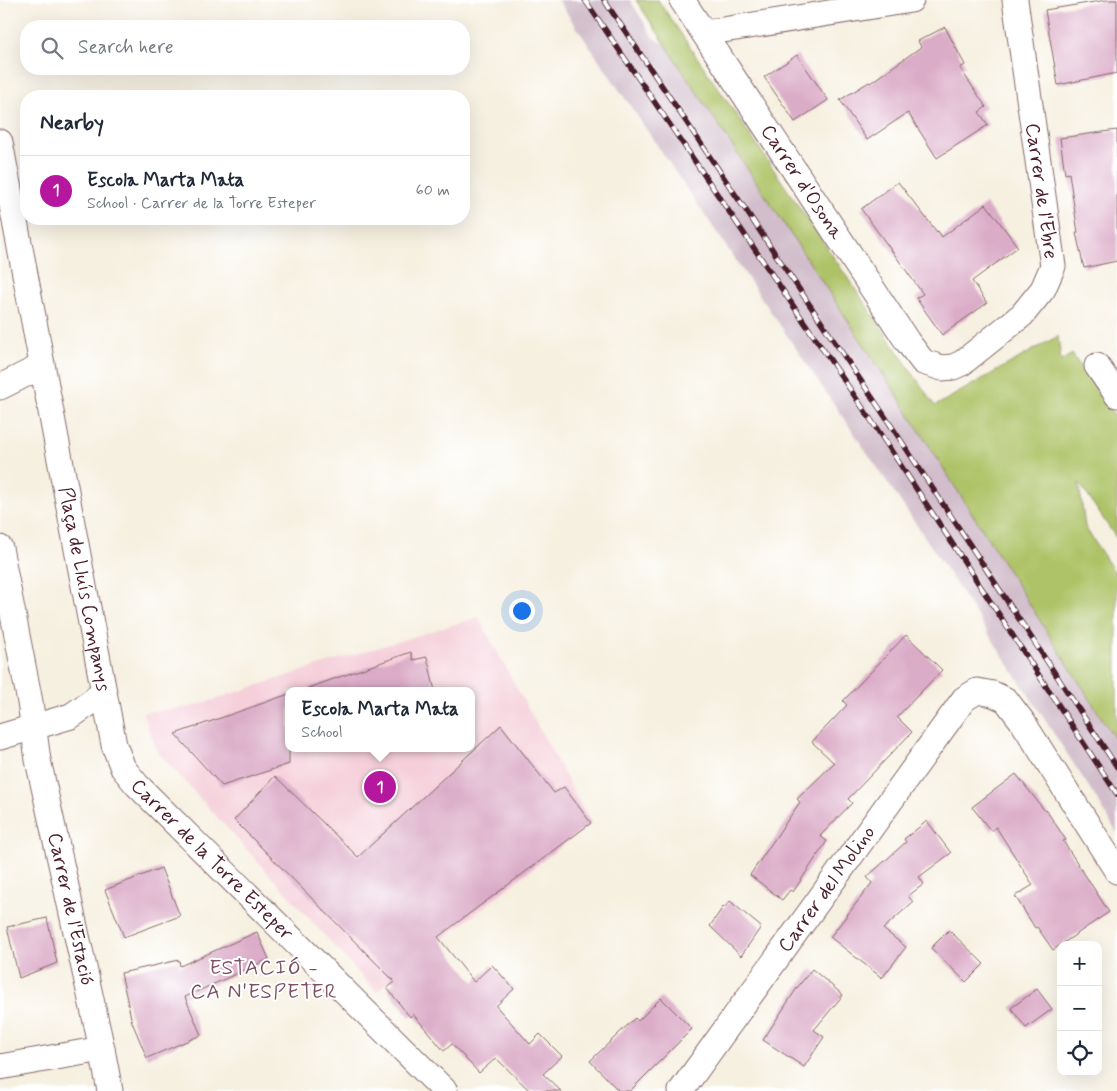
<!DOCTYPE html>
<meta charset="utf-8">
<style>
:root{--surface:#fff;--page:#f2f2f3;--text:#1f2937;--muted:#747a83;--line:#e0e1e3;--accent:#b5179e}
body{margin:0;font-family:Mynerve,sans-serif;background:var(--page);color:var(--text)}
.controls{position:absolute;right:15px;bottom:15px;display:grid;overflow:hidden;border-radius:10px;box-shadow:0 5px 20px #0002}
.controls button{width:45px;height:45px;display:grid;place-items:center;padding:0;border:0;border-bottom:1px solid var(--line);background:var(--surface);color:var(--text);font:25px sans-serif}
.you{position:absolute;left:521px;top:610px;width:18px;height:18px;margin:-12px;border:4px solid #fff;border-radius:50%;background:#1a73e8;box-shadow:0 0 0 8px #1a73e833}
.badge{display:grid;place-items:center;width:32px;height:32px;border-radius:50%;background:var(--accent);color:#fff;font-size:16px;font-weight:700}
.pin{position:absolute;translate:-50% -50%;border:2px solid #fff;box-shadow:0 1px 5px #0006}
.popup{position:absolute;left:285px;top:687px;width:190px;height:65px;box-sizing:border-box;display:grid;place-content:center;border-radius:10px;background:var(--surface);filter:drop-shadow(0 1px 4px #0005);font-size:16px;white-space:nowrap;color:var(--muted)}
.popup b{font-size:19px;color:var(--text)}
.popup::after{content:'';position:absolute;left:50%;top:100%;margin-left:-10px;border:10px solid transparent;border-top-color:var(--surface)}
.list{margin:0;padding:0;list-style:none}
h2{display:flex;justify-content:space-between;align-items:center;height:65px;margin:0;padding:0 20px;font-size:21px}
h2 small{font-size:16px;font-weight:400;color:var(--muted)}
.list li{display:grid;grid-template-columns:32px 1fr auto;gap:15px;align-items:center;box-sizing:border-box;height:70px;padding:0 20px;border-top:1px solid var(--line)}
.list b{display:block;font-size:19px;white-space:nowrap}
.list p{margin:0;font-size:16px;white-space:nowrap;color:var(--muted)}
.list em{font-size:16px;font-style:normal;color:var(--muted)}
.icon{flex:none;width:28px;height:28px;fill:none;stroke:currentColor;stroke-width:2;stroke-linecap:round;stroke-linejoin:round}
.map{position:relative;flex:none;width:1117px;height:1091px;overflow:hidden}
.search{position:absolute;background:var(--surface);box-shadow:0 5px 20px #0002;left:20px;top:20px;width:450px;height:55px;display:flex;align-items:center;gap:12px;box-sizing:border-box;padding:0 18px;border-radius:20px;color:var(--muted);font-size:19px}
.panel{position:absolute;background:var(--surface);box-shadow:0 5px 20px #0002;left:20px;top:90px;width:450px;height:135px;border-radius:20px}
.map>svg:first-child{display:block}
.built{fill:#f5cfda;fill-rule:evenodd}
.railway{fill:#d1bdcb}
.green{fill:#aec368;stroke:#7c714a}
.building{fill:#dbacc8}
.lines{fill:none;stroke-linecap:round;stroke-linejoin:round}
.street-casing{stroke:#86686a;stroke-width:27}
.street{stroke:#fff;stroke-width:25}
.rail-casing{stroke:#4a1f2b;stroke-width:5.5}
.rail{stroke:#fff;stroke-width:4;stroke-dasharray:11;stroke-linecap:butt}
.labels{text-anchor:middle;dominant-baseline:central;stroke-width:4;stroke-linejoin:round;paint-order:stroke}
.street-label{font-size:20px;fill:#4a1f2b;stroke:#fff}
.neighbourhood-label{font-size:21px;letter-spacing:1px;fill:#7d5062;stroke:#fff}
</style>
<div class="map">
<svg width="1117" height="1091" viewBox="0 0 1117 1091">
<rect width="100%" height="100%" fill="#fff"/>
<filter id="ink" filterUnits="userSpaceOnUse"><feTurbulence type="fractalNoise" baseFrequency=".02" numOctaves="2"/><feDisplacementMap in="SourceGraphic" scale="10" xChannelSelector="R" yChannelSelector="G"/><feConvolveMatrix kernelMatrix="1 2 1 2 8 2 1 2 1" color-interpolation-filters="sRGB"/></filter>
<filter id="wash" filterUnits="userSpaceOnUse"><feTurbulence type="fractalNoise" baseFrequency=".0096" numOctaves="4" result="noise"/><feDisplacementMap in="SourceGraphic" scale="20" xChannelSelector="R" yChannelSelector="G"/><feGaussianBlur stdDeviation="1.12" result="paint"/><feColorMatrix in="noise" values="0 0 0 0 0 0 0 0 0 0 0 0 0 0 0 0 0 1.4 0 .05"/><feComposite in="paint" operator="in"/></filter>
<g filter="url(#wash)">
<rect width="100%" height="100%" fill="#f6f0e0"/>
<path class="built" d="M478,617L591,823L376,992L157,751L142,712L191,707L330,662ZM289,691H471V748H289Z"/>
<polygon class="railway" points="558,0 630,0 654,39 665,44 895,392 1117,742 1117,833 1098,801 935,552"/>
<polygon class="green" points="636,0 658,0 935,406 1058,336 1061,361 1072,354 1117,419 1117,539 1079,483 1085,527 1117,576 1117,742 895,392"/>
<g id="blocks">
<g class="building">
<polygon points="1107,0 1117,0 1117,73 1058,85 1045,10"/>
<polygon points="945,27 965,65 960,68 986,107 979,112 988,125 937,158 908,113 906,114 867,140 840,100 869,82 870,83 921,47 918,41"/>
<polygon points="797,55 828,100 795,122 764,77"/>
<polygon points="1117,130 1117,261 1084,268 1076,233 1078,233 1069,173 1065,174 1060,138"/>
<polygon points="898,182 937,232 938,231 942,237 986,204 1018,247 972,281 987,303 942,335 916,298 923,294 897,258 861,209"/>
<polygon points="906,635 942,670 897,717 912,732 848,799 852,803 820,836 827,841 793,892 790,890 782,900 750,875 800,802 797,799 834,763 812,742 847,705 843,701"/>
<polygon points="411,652 413,660 427,657 435,691 309,691 308,688"/>
<polygon points="289,694 289,764 222,786 175,734"/>
<polygon points="501,725 554,793 564,787 591,823 438,937 474,982 492,965 514,989 496,1006 530,1044 540,1034 562,1056 543,1074 561,1091 530,1091 496,1058 479,1073 452,1044 444,1051 413,1014 410,1017 387,988 395,982 234,820 275,776 358,857"/>
<polygon points="1016,774 1045,811 1046,810 1066,840 1063,841 1109,912 1053,950 1037,927 1035,928 1015,896 1033,885 996,827 991,831 972,807"/>
<polygon points="927,821 951,853 919,877 924,884 908,896 913,902 883,929 906,947 882,978 830,937 872,883 867,877 906,842 904,839"/>
<polygon points="161,868 180,916 124,937 105,890"/>
<polygon points="730,901 761,927 741,956 710,926 723,907 724,908"/>
<polygon points="47,918 57,963 19,978 7,927"/>
<polygon points="949,930 984,964 966,982 931,948"/>
<polygon points="257,932 269,959 185,997 201,1035 147,1058 132,1022 121,973 179,960 180,966"/>
<polygon points="812,969 843,995 814,1030 824,1037 804,1067 763,1040 797,988"/>
<polygon points="1037,989 1052,1009 1026,1028 1011,1008"/>
<polygon points="661,998 692,1029 630,1091 619,1091 590,1061 635,1018 638,1021"/>
</g>
</g>
</g>
<g filter="url(#ink)">
<use href="#blocks" fill-opacity="0" stroke="#86686a" stroke-width="1"/>
<g class="lines">
<g class="street-casing">
<g id="street">
<path id="s1" d="M682,0L907,341L923,362L942,368L953,367L962,363L1022,315L1043,289L1053,266L1015,0"/>
<polyline points="704,33 911,0"/>
<path id="s2" d="M0,142L114,745L123,768L137,785L445,1091"/>
<polyline points="1097,366 1117,395"/>
<polyline points="0,387 42,366"/>
<path id="s3" d="M0,548L30,702L38,760L102,1049L110,1091"/>
<polyline points="0,737 71,716 94,700 103,690"/>
<polyline points="0,1067 102,1049"/>
<path id="s4" d="M681,1091L964,699L977,691L993,694L1006,700L1022,721L1117,871"/>
</g>
</g>
<use href="#street" class="street"/>
<g class="rail-casing">
<g id="rail">
<polyline points="585,0 871,420 1117,794"/>
<polyline points="604,0 882,412 1117,767"/>
</g>
</g>
<use href="#rail" class="rail"/>
</g>
</g>
<g class="labels">
<g class="street-label">
<text stroke="none"><textPath href="#s1" startOffset="218">Carrer d'Osona</textPath></text>
<text transform="translate(1041 191) rotate(82)">Carrer de l'Ebre</text>
<text stroke="none"><textPath href="#s2" startOffset="455">Plaça de Lluís Companys</textPath></text>
<text stroke="none"><textPath href="#s2" startOffset="766">Carrer de la Torre Esteper</textPath></text>
<text stroke="none"><textPath href="#s4" startOffset="249">Carrer del Molino</textPath></text>
<text stroke="none"><textPath href="#s3" startOffset="368">Carrer de l'Estació</textPath></text>
</g>
<g class="neighbourhood-label">
<text x="264" y="968">ESTACIÓ -<tspan x="264" dy="24">CA N'ESPETER</tspan></text>
</g>
</g>
</svg>
<div class="controls">
<button>+</button>
<button>−</button>
<button><svg class="icon" aria-label="locate" viewBox="0 0 24 24"><circle cx="12" cy="12" r="6"/><path d="M12 2v4M12 18v4M2 12h4M18 12h4"/></svg></button>
</div>
<div class="you"></div>
<div class="pin badge" style="left:380px;top:787px">1</div>
<div class="popup"><b>Escola Marta Mata</b>School</div>
<div class="search"><svg class="icon" aria-label="search" viewBox="0 0 24 24"><circle cx="10" cy="10" r="6"/><path d="M15 15l6 6"/></svg>Search here</div>
<section class="panel">
<h2>Nearby<small></small></h2>
<ul class="list">
<li><span class="badge">1</span><div><b>Escola Marta Mata</b><p>School · Carrer de la Torre Esteper</p></div><em>60 m</em></li>
</ul>
</section>
</div>
